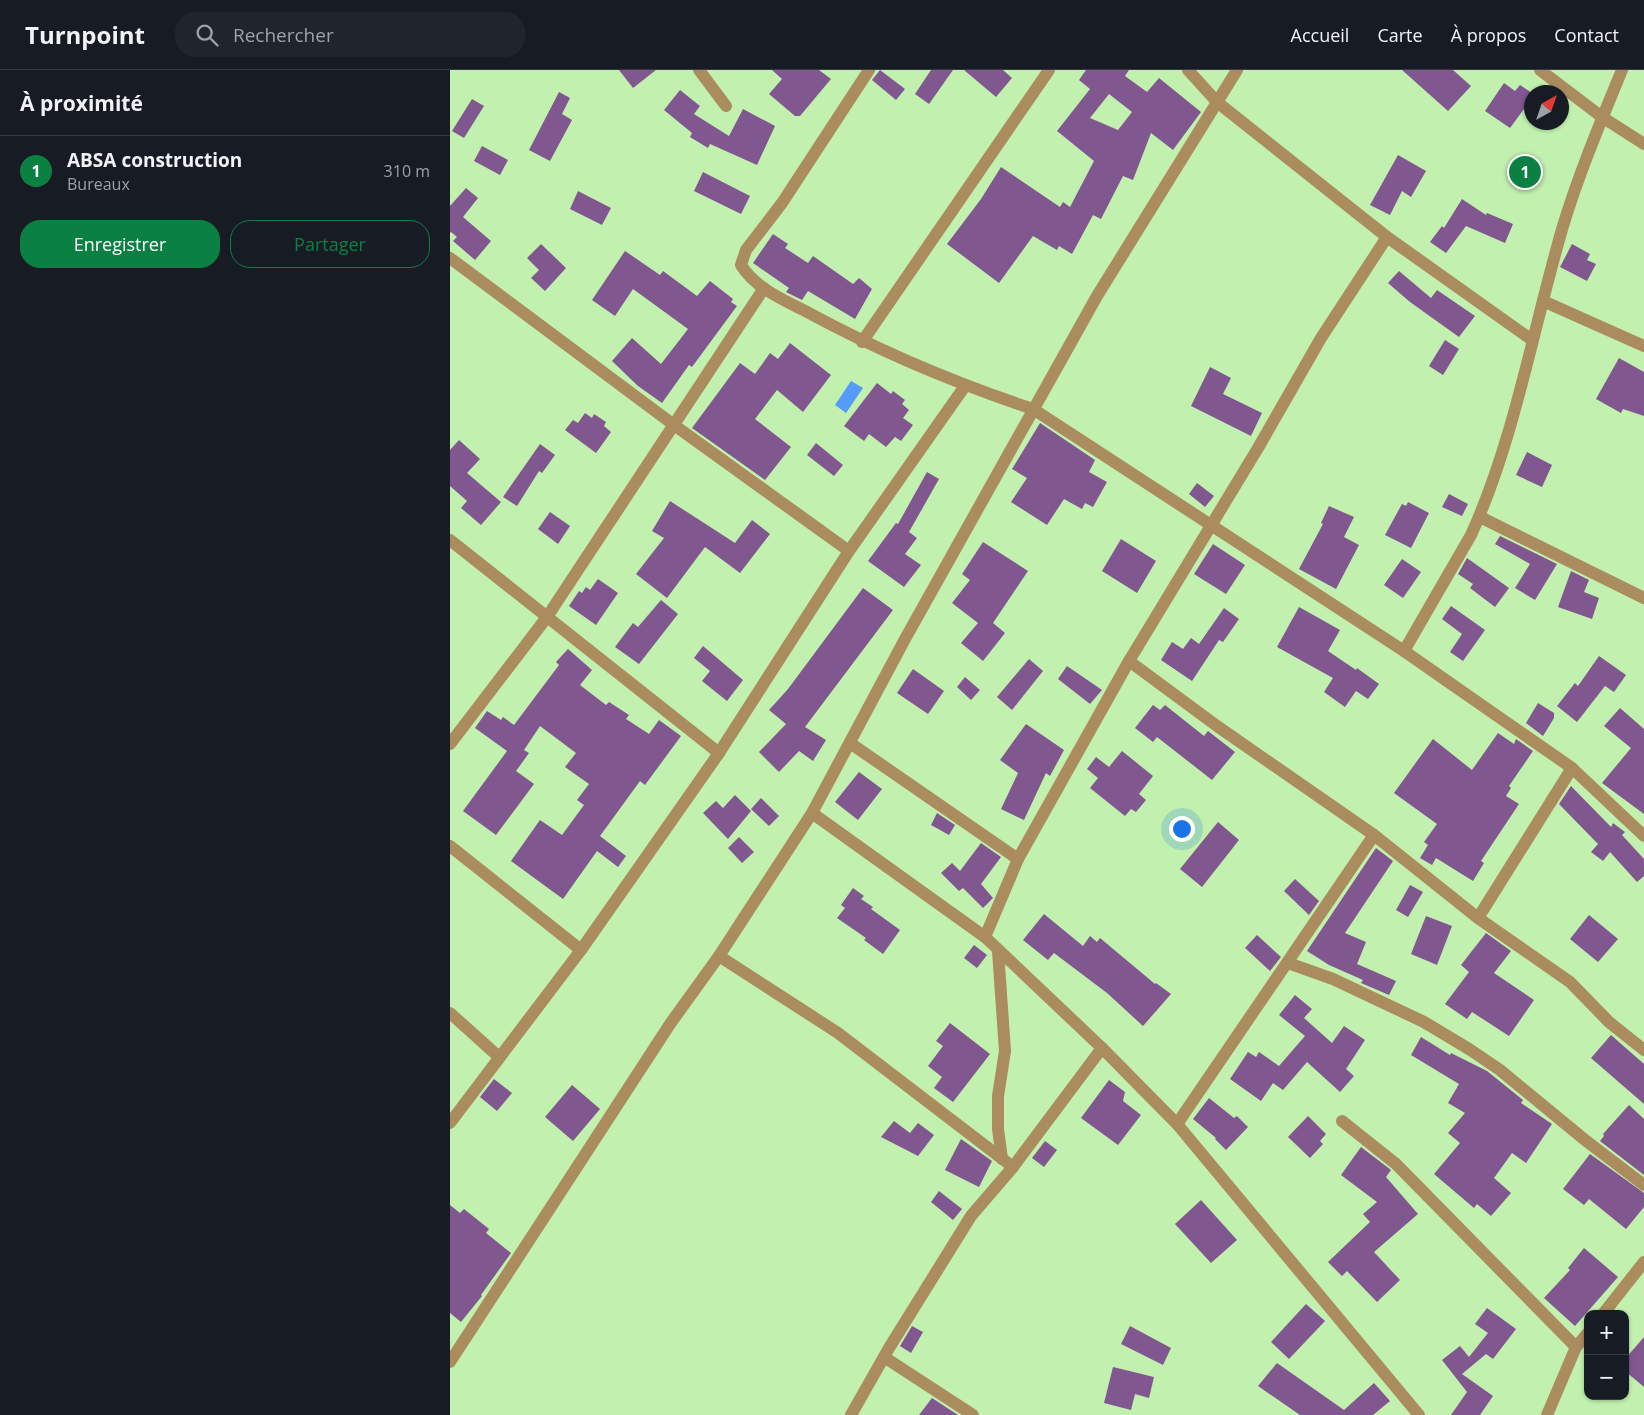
<!DOCTYPE html>
<html lang="fr">
<meta charset="utf-8">
<style>
:root{--surface:#171b24;--page:#20242c;--text:#f1f3f6;--muted:#9ea1a6;--line:#363941;--accent:#0b8043}
body{margin:0;font-family:"Open Sans",sans-serif;background:var(--page);color:var(--text)}
.controls{position:absolute;right:15px;bottom:15px;display:grid;overflow:hidden;border-radius:10px;box-shadow:0 1px 4px #0004}
.controls button{width:45px;height:45px;display:grid;place-items:center;padding:0;border:0;border-bottom:1px solid var(--line);background:var(--surface);color:var(--text);font:25px sans-serif}
.compass{position:absolute;left:1074px;top:15px;width:45px;height:45px;border-radius:50%;background:var(--surface);box-shadow:0 1px 4px #0004;rotate:40deg}
.you{position:absolute;left:731px;top:758px;width:18px;height:18px;margin:-12px;border:4px solid #fff;border-radius:50%;background:#1a73e8;box-shadow:0 0 0 8px #1a73e833}
.badge{display:grid;place-items:center;width:32px;height:32px;border-radius:50%;background:var(--accent);color:#fff;font-size:16px;font-weight:700}
.pin{position:absolute;translate:-50% -50%;border:2px solid #fff;box-shadow:0 1px 5px #0006}
.list{margin:0;padding:0;list-style:none}
h2{display:flex;justify-content:space-between;align-items:center;height:65px;margin:0;padding:0 20px;font-size:21px}
h2 small{font-size:16px;font-weight:400;color:var(--muted)}
.list li{display:grid;grid-template-columns:32px 1fr auto;gap:15px;align-items:center;box-sizing:border-box;height:70px;padding:0 20px;border-top:1px solid var(--line)}
.list b{display:block;font-size:19px;white-space:nowrap}
.list p{margin:0;font-size:16px;white-space:nowrap;color:var(--muted)}
.list em{font-size:16px;font-style:normal;color:var(--muted)}
.actions{display:flex;gap:10px;padding:15px 20px}
.actions a{flex:1;padding:11px 0;border:1px solid var(--accent);border-radius:20px;text-align:center;font-size:18px;color:var(--accent)}
.actions .main{background:var(--accent);color:#fff}
.icon{flex:none;width:28px;height:28px;fill:none;stroke:currentColor;stroke-width:2;stroke-linecap:round;stroke-linejoin:round}
.map{position:relative;flex:none;width:1194px;height:1345px;overflow:hidden}
header{display:flex;align-items:center;gap:30px;box-sizing:border-box;height:70px;padding:0 25px;background:var(--surface);border-bottom:1px solid var(--line)}
header strong{font-size:24px}
nav{display:flex;gap:28px;margin-inline-start:auto;font-size:18px}
.search{width:350px;height:45px;background:var(--page);display:flex;align-items:center;gap:12px;box-sizing:border-box;padding:0 18px;border-radius:20px;color:var(--muted);font-size:19px}
main{display:flex}
aside{flex:1;background:var(--surface)}
.map>svg:first-child{display:block}
.water{fill:#559bfa}
.building{fill:#815790;fill-rule:evenodd}
.lines{fill:none;stroke-linecap:round;stroke-linejoin:round}
.street{stroke:#aa8c5f;stroke-width:12}
</style>
<header>
<strong>Turnpoint</strong>
<div class="search"><svg class="icon" aria-label="search" viewBox="0 0 24 24"><circle cx="10" cy="10" r="6"/><path d="M15 15l6 6"/></svg>Rechercher</div>
<nav><a>Accueil</a><a>Carte</a><a>À propos</a><a>Contact</a></nav>
</header>
<main>
<aside>
<h2>À proximité<small></small></h2>
<ul class="list">
<li><span class="badge">1</span><div><b>ABSA construction</b><p>Bureaux</p></div><em>310 m</em></li>
</ul>
<div class="actions"><a class="main">Enregistrer</a><a>Partager</a></div>
</aside>
<div class="map">
<svg width="1194" height="1345" viewBox="0 0 1194 1345">
<rect width="100%" height="100%" fill="#c2f0ae"/>
<polygon class="water" points="401,311 413,318 396,343 385,335"/>
<g class="building">
<polygon points="169,0 206,0 183,18"/>
<polygon points="322,0 369,0 381,9 350,46 345,46 319,24 332,9"/>
<polygon points="430,0 455,19 446,30 422,10"/>
<polygon points="481,0 503,0 479,34 465,24"/>
<polygon points="514,0 553,0 562,8 546,27"/>
<path d="M636,0H679L675,6L697,22L709,8L751,42L723,80L701,63L683,110L673,106L651,149L643,145L622,184L609,176L607,180L583,166L549,213L497,174L531,129L551,97L610,137L613,132L620,137L644,91L607,61L640,19L629,10ZM659,24L682,42L668,60L640,48Z"/>
<polygon points="952,0 1003,0 1021,16 998,41"/>
<polygon points="1054,13 1065,21 1070,15 1082,23 1082,28 1060,58 1035,41"/>
<polygon points="230,20 250,36 244,44 279,66 293,39 325,56 307,95 260,74 258,78 240,67 242,63 214,40"/>
<polygon points="109,22 120,28 112,44 122,50 100,91 79,80"/>
<polygon points="22,29 34,36 14,68 2,61"/>
<polygon points="32,76 58,90 50,105 24,91"/>
<polygon points="948,85 976,101 961,127 952,121 940,145 920,135"/>
<polygon points="253,102 300,126 291,144 244,121"/>
<polygon points="16,118 28,128 13,147 41,171 25,190 3,171 7,167 1,162 0,163 0,136"/>
<polygon points="128,121 161,138 152,155 120,139"/>
<polygon points="1012,129 1036,145 1037,143 1063,154 1055,173 1016,156 996,183 980,172 992,156 994,158"/>
<polygon points="323,164 338,174 335,178 358,193 363,186 403,214 409,208 422,219 405,249 358,221 352,230 336,222 339,218 303,193"/>
<polygon points="91,174 116,198 95,221 81,208 89,200 77,188"/>
<polygon points="1122,174 1140,184 1137,190 1146,194 1137,211 1110,197"/>
<polygon points="175,181 210,205 213,201 247,226 260,211 283,229 281,232 287,236 242,297 239,295 212,333 188,316 162,291 182,268 211,294 238,259 183,219 165,246 142,230"/>
<polygon points="949,201 981,228 987,220 1025,246 1009,267 960,232 938,213"/>
<polygon points="995,270 1009,279 993,305 979,296"/>
<polygon points="340,273 381,305 353,342 327,320 305,349 341,377 315,410 242,358 290,293 305,304 320,283 328,289"/>
<polygon points="1169,288 1194,302 1194,346 1173,339 1171,343 1146,329"/>
<polygon points="760,297 781,308 773,324 812,343 801,366 741,336"/>
<polygon points="427,313 441,324 443,321 455,330 452,334 459,340 453,348 463,355 451,371 445,367 436,377 419,364 414,371 394,356"/>
<polygon points="135,343 142,348 144,344 156,352 154,356 161,362 146,383 115,360 123,350 128,353"/>
<polygon points="590,353 645,390 639,402 657,412 643,437 635,433 632,439 614,429 597,455 561,432 577,408 562,399"/>
<polygon points="9,370 30,389 17,403 51,432 31,455 11,438 17,431 0,416 0,380"/>
<polygon points="366,373 393,395 384,406 357,385"/>
<polygon points="90,374 105,385 92,403 89,401 67,436 53,427"/>
<polygon points="1077,382 1102,395 1092,417 1066,405"/>
<polygon points="477,402 489,409 459,462 467,468 455,484 471,495 454,517 418,491 446,453 448,454"/>
<polygon points="747,413 764,426 755,437 739,424"/>
<polygon points="999,424 1018,434 1012,446 992,437"/>
<polygon points="220,431 285,473 302,450 320,464 290,503 255,477 217,528 186,504 214,468 202,461"/>
<polygon points="958,432 979,443 961,478 935,465 952,434 956,436"/>
<polygon points="879,436 904,447 894,467 909,475 886,519 849,499 873,454 871,453"/>
<polygon points="100,442 120,456 108,474 88,459"/>
<polygon points="1050,466 1107,494 1085,530 1065,518 1080,494 1045,474"/>
<polygon points="671,469 706,491 687,523 652,501"/>
<polygon points="533,472 578,501 543,553 555,563 533,591 511,573 528,553 502,533 520,510 512,504"/>
<polygon points="763,474 795,495 776,524 744,504"/>
<polygon points="1017,488 1059,518 1045,537 1020,518 1023,514 1008,504"/>
<polygon points="952,489 971,502 953,528 934,515"/>
<polygon points="1121,501 1139,510 1134,522 1149,528 1142,549 1108,537"/>
<polygon points="148,509 168,523 146,555 119,536 129,521 132,523 136,517 140,520"/>
<polygon points="413,518 443,540 355,657 376,670 363,691 349,681 329,702 309,682 336,654 319,640 338,619"/>
<polygon points="211,530 228,544 189,594 165,577 183,553 188,557"/>
<polygon points="1001,536 1035,560 1013,591 1000,582 1012,564 992,549"/>
<polygon points="849,537 890,560 878,581 906,600 907,598 929,614 918,629 906,621 895,637 874,622 883,608 827,577"/>
<polygon points="774,538 789,549 773,572 769,570 742,611 711,590 722,572 733,579 741,568 749,574"/>
<polygon points="253,576 293,610 277,631 252,611 260,601 244,588"/>
<polygon points="118,579 142,600 130,615 156,635 159,632 179,645 176,649 199,664 209,650 231,666 195,715 190,711 150,766 176,786 168,797 147,781 113,829 61,791 90,750 112,765 134,735 127,730 139,714 115,697 126,683 90,656 74,680 79,683 66,701 84,714 46,765 13,741 57,681 25,658 37,641 51,650 53,647 64,655 109,595 106,592"/>
<polygon points="1149,586 1176,605 1164,622 1155,616 1127,652 1107,636 1125,613 1128,616"/>
<polygon points="579,589 593,601 562,640 547,627"/>
<polygon points="617,596 652,620 640,634 608,609"/>
<polygon points="463,599 494,621 478,644 447,623"/>
<polygon points="515,607 530,620 521,630 507,617"/>
<polygon points="1088,633 1104,643 1104,648 1093,666 1076,653"/>
<polygon points="703,635 710,640 715,635 754,666 758,661 785,682 762,710 707,667 703,672 685,658"/>
<polygon points="1170,638 1194,659 1194,744 1152,713 1181,678 1154,656"/>
<polygon points="576,654 614,680 600,706 596,703 574,750 551,739 568,703 550,690"/>
<polygon points="1048,663 1064,674 1066,669 1083,681 1059,716 1061,718 1056,726 1069,734 1031,791 1034,793 1023,811 986,788 982,795 970,788 978,775 974,772 987,754 944,723 983,669 1022,700"/>
<polygon points="672,681 703,706 689,724 696,730 686,742 681,739 675,746 640,718 648,708 637,699 646,687 659,697"/>
<polygon points="409,702 432,719 408,750 385,732"/>
<polygon points="1121,716 1161,757 1163,753 1175,762 1172,765 1194,789 1194,806 1187,812 1160,782 1153,791 1141,782 1148,774 1109,734"/>
<polygon points="285,725 301,741 278,769 253,743 266,731 273,738"/>
<polygon points="311,728 329,746 319,756 301,739"/>
<polygon points="487,743 505,755 499,765 481,755"/>
<polygon points="768,752 789,770 752,817 730,799"/>
<polygon points="289,767 304,782 292,793 278,778"/>
<polygon points="531,773 551,787 531,814 543,828 533,838 513,818 509,821 491,803 502,793 510,801"/>
<polygon points="926,778 943,791 895,863 916,872 907,894 946,911 939,925 911,913 913,910 879,895 857,881"/>
<polygon points="845,809 869,831 859,845 834,821"/>
<polygon points="960,815 973,822 958,847 946,840"/>
<polygon points="403,818 414,826 411,829 423,837 421,839 450,860 433,884 414,870 416,868 387,848 395,838 391,835"/>
<polygon points="594,844 633,876 640,866 647,872 650,868 705,914 706,913 721,924 693,956 657,923 604,883 598,890 573,870"/>
<polygon points="1139,845 1168,869 1148,892 1120,869"/>
<polygon points="976,846 1002,856 987,895 961,884"/>
<polygon points="1036,863 1061,881 1044,903 1084,930 1059,966 1022,942 1017,949 995,934 1019,902 1011,895"/>
<polygon points="807,865 831,887 820,901 795,878"/>
<polygon points="524,875 537,885 527,898 514,888"/>
<polygon points="845,925 862,939 854,948 882,973 894,956 915,970 896,999 904,1006 890,1022 857,992 833,1020 823,1013 811,1031 780,1009 798,982 806,987 809,982 829,996 855,966 829,945"/>
<polygon points="500,953 540,984 503,1032 484,1018 492,1007 478,996 493,976 486,971"/>
<polygon points="1161,965 1194,994 1194,1034 1141,988"/>
<polygon points="971,967 1000,985 1001,983 1037,1001 1073,1030 1071,1033 1102,1054 1076,1093 1062,1083 1044,1108 1061,1123 1041,1146 1027,1134 1024,1138 984,1104 1010,1073 998,1063 1015,1043 998,1033 1009,1014 961,985"/>
<polygon points="44,1009 62,1023 47,1041 30,1027"/>
<polygon points="659,1010 675,1022 673,1031 691,1045 668,1075 631,1048"/>
<polygon points="122,1015 150,1039 123,1071 95,1047"/>
<polygon points="759,1028 784,1048 787,1046 798,1057 776,1080 765,1069 766,1068 743,1049"/>
<polygon points="1179,1035 1194,1049 1194,1105 1150,1071 1154,1066 1153,1064"/>
<polygon points="858,1046 876,1064 870,1071 873,1074 860,1088 838,1067"/>
<polygon points="444,1051 460,1063 468,1053 484,1065 468,1086 431,1067"/>
<polygon points="511,1069 542,1091 529,1117 495,1100"/>
<polygon points="595,1071 607,1080 594,1097 582,1088"/>
<polygon points="911,1077 941,1100 936,1107 968,1144 924,1182 950,1210 927,1232 897,1201 892,1206 878,1192 920,1152 913,1144 927,1132 891,1105"/>
<polygon points="1140,1084 1194,1123 1194,1137 1176,1159 1139,1129 1134,1135 1113,1119"/>
<polygon points="489,1121 512,1139 503,1150 481,1132"/>
<polygon points="751,1130 787,1170 761,1193 725,1154"/>
<polygon points="0,1135 10,1143 14,1139 39,1159 36,1163 61,1183 31,1225 32,1226 11,1252 0,1243"/>
<polygon points="1134,1178 1168,1207 1125,1256 1094,1228 1120,1200 1118,1198"/>
<polygon points="856,1234 875,1251 839,1289 821,1272"/>
<polygon points="1037,1238 1066,1259 1043,1289 1036,1284 1012,1304 1043,1326 1030,1345 1001,1345 1017,1322 992,1290 1010,1276 1019,1287 1038,1263 1025,1254"/>
<polygon points="462,1256 473,1262 461,1283 450,1276"/>
<polygon points="680,1256 721,1278 713,1295 671,1274"/>
<polygon points="1194,1267 1194,1317 1175,1301 1175,1289"/>
<polygon points="827,1293 894,1340 924,1313 940,1331 923,1345 850,1345 808,1316"/>
<polygon points="663,1297 704,1307 699,1328 685,1324 681,1340 654,1333"/>
<polygon points="482,1328 508,1345 469,1345"/>
</g>
<g class="lines">
<g class="street">
<polyline points="249,0 276,36"/>
<path d="M419,0L332,133L296,180L291,195C306,219 334,230 359,243C431,282 505,313 583,339L954,581L1122,698L1194,766"/>
<polyline points="738,0 767,32 937,167 1082,270"/>
<polyline points="1090,0 1152,47 1194,74"/>
<polyline points="937,167 871,268 808,378 679,591 568,789 535,867 652,978 727,1054 969,1345"/>
<polyline points="0,188 224,355 399,481"/>
<polyline points="1093,231 1194,276"/>
<polyline points="412,272 599,0"/>
<polyline points="1030,447 1194,528"/>
<polyline points="0,470 269,683"/>
<path d="M954,581L1021,465C1065,368 1083,258 1113,156C1129,103 1151,51 1172,0"/>
<polyline points="679,591 767,656 924,765 1028,848 1120,912 1159,952 1194,980"/>
<polyline points="400,673 568,789"/>
<polyline points="0,674 97,547 314,218"/>
<polyline points="362,743 535,867"/>
<polyline points="0,776 131,880"/>
<polyline points="1028,848 1122,698"/>
<polyline points="548,881 555,981 548,1026 548,1059 552,1089"/>
<polyline points="269,886 388,963 563,1097"/>
<polyline points="838,893 883,909 974,952 1019,979 1050,1000 1135,1070 1194,1115"/>
<polyline points="0,943 49,987"/>
<polyline points="892,1051 946,1094 1126,1277"/>
<polyline points="0,1053 131,880 269,683 399,481 515,316"/>
<polyline points="727,1054 924,765"/>
<polyline points="1153,1244 1194,1192"/>
<polyline points="434,1287 523,1345"/>
<polyline points="0,1292 220,954 269,886 362,743 455,569 647,226 787,0"/>
<polyline points="401,1345 439,1278 521,1146 563,1097 652,978"/>
<polyline points="1097,1345 1126,1277 1138,1263"/>
</g>
</g>
</svg>
<div class="controls">
<button>+</button>
<button>−</button>
</div>
<svg class="compass" viewBox="-18 -18 36 36"><path d="M0-13l5 13h-10z" fill="#e53935"/><path d="M0 13l5-13h-10z" fill="#9ea1a6"/></svg>
<div class="you"></div>
<div class="pin badge" style="left:1075px;top:102px">1</div>
</div>
</main>
